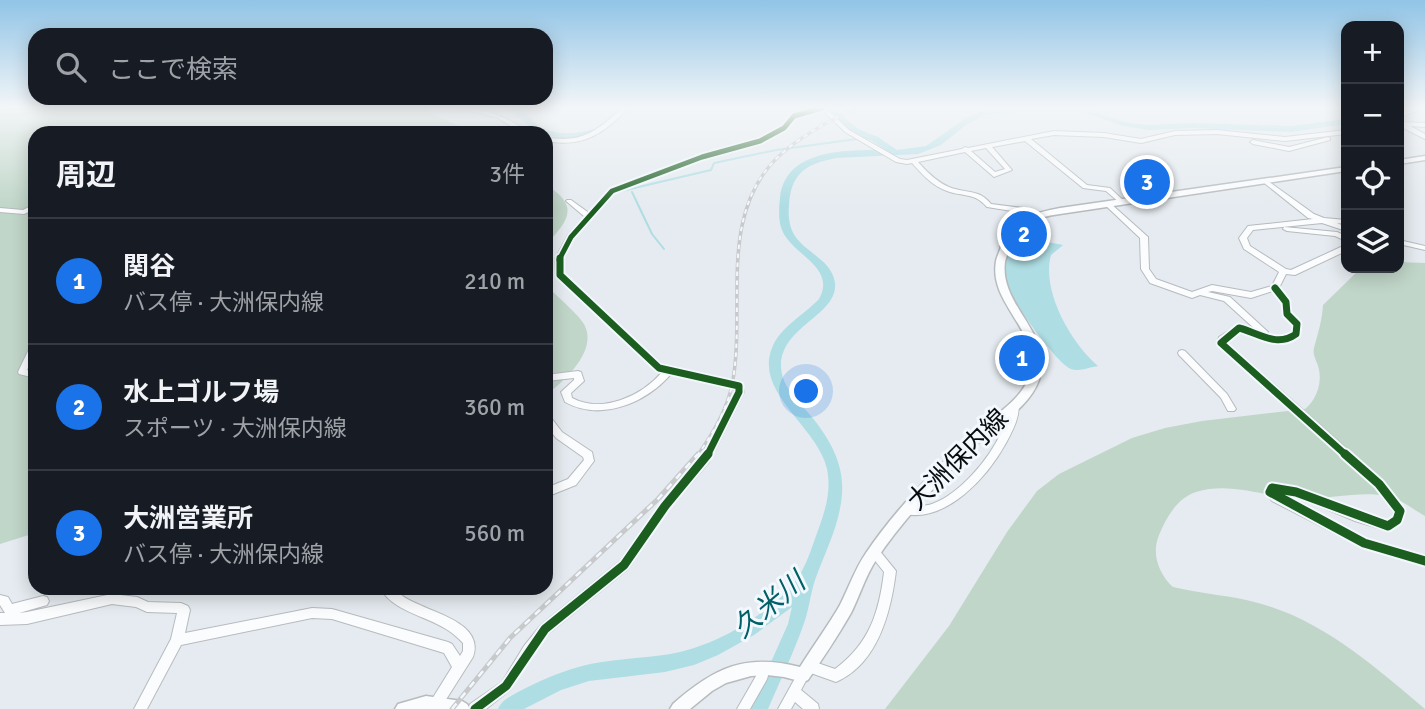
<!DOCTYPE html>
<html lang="ja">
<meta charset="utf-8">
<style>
:root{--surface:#171b24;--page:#20242c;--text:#f1f3f6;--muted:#9ea1a6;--line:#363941;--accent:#1a73e8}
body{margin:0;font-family:Signika,"Noto Sans JP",sans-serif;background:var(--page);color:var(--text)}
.controls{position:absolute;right:21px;top:21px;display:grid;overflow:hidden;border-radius:14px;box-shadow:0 4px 18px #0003}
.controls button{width:63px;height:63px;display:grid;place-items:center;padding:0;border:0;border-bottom:2px solid var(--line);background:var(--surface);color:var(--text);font:35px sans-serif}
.you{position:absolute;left:807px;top:392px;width:24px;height:24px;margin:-18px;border:5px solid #fff;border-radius:50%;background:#1a73e8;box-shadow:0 0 0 10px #1a73e833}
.badge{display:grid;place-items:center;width:46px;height:46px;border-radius:50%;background:var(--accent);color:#fff;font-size:23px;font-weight:700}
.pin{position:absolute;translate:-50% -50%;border:4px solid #fff;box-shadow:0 2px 7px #0006}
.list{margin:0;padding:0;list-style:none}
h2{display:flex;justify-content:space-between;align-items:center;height:91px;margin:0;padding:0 28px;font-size:30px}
h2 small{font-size:23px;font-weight:400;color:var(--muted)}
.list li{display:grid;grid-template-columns:46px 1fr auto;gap:21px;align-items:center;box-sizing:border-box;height:126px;padding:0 28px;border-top:2px solid var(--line)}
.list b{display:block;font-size:26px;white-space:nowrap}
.list p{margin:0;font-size:23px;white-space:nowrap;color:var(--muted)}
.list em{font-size:23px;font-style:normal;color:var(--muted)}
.icon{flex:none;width:38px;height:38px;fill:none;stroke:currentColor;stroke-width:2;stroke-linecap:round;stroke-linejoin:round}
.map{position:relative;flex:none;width:1425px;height:709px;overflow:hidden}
.search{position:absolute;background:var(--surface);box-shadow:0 4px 18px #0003;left:28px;top:28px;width:525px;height:77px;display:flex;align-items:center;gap:18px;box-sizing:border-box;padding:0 24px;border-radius:21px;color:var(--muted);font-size:26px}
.panel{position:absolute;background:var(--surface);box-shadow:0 4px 18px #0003;left:28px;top:126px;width:525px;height:469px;border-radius:21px}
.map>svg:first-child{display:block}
.green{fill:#c0d6c8}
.water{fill:#aedde3}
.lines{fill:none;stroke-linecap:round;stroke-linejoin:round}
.stream{stroke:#aedde3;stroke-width:2}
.river{fill:#aedde3;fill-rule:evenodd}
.minor-casing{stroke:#b7bbbe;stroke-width:2}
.major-casing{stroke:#b7bbbe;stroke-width:3}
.minor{fill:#fbfcfd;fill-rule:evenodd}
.major{fill:#fbfcfd;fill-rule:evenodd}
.rail-far1-casing{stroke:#c7c9cb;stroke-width:3.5}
.rail-casing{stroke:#c7c9cb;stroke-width:5}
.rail-far1{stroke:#f2f8fd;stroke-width:2;stroke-dasharray:4.5;stroke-linecap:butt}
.rail{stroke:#f2f8fd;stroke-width:2.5;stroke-dasharray:7;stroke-linecap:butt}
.cycleway-far2-casing{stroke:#f2f8fd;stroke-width:9}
.cycleway-far1-casing{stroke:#f2f8fd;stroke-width:11}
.cycleway-casing{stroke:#f2f8fd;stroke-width:13}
.cycleway-far2{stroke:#1b5e20;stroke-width:5}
.cycleway-far1{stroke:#1b5e20;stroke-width:7}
.cycleway{stroke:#1b5e20;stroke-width:9}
.labels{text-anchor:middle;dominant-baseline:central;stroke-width:6;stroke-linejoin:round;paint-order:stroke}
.street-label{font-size:26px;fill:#090c0f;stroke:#f2f8fd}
.water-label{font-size:28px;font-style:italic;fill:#005f67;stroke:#f2f8fd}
</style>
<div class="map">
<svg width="1425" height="709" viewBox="0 0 1425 709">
<rect width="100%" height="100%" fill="#e5ebf0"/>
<g class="green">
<polygon points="0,108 428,108 433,114 474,133 35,133 35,533 0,544"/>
<path d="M546,185C579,205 570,220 546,244Z"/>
<path d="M1399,262L1425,263V516C1414,510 1401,499 1388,496C1357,490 1323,501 1291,498C1260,495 1228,482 1196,492C1177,498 1166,518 1159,535C1151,554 1159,574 1173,587C1201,594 1230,595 1258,603C1323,620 1375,667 1425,709H885L949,626L1007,532L1037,491L1059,474L1132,438L1165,428L1202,421L1305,409C1316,400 1322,384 1319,370C1318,362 1312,356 1314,348C1318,333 1322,321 1323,305L1361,268H1399Z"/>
<path d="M546,285C555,295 580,315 585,326C597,352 564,381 546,395Z"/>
</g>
<path class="water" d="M1017,236L1063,245L1051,255C1041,291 1071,343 1098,366C1090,367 1079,372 1071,369C1055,362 1011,299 1005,282C1000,267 1007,247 1017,236Z"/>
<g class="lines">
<g class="stream">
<polyline points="632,192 652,234 664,249"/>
<polyline points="613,193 711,170 714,163 776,150 857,139"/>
</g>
<g class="river">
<path d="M506,108H518C525,112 529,117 535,123C551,136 575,135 594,129L598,132C584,142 564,139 547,135L546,133C531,132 519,115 506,108Z"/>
<path d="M823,108H832L858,129L878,137L897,150L926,146L969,116L983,111L1006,108H1082L1128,123L1149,125L1193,123L1291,126L1346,119V124L1291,132L1193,128L1149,130L1123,126L1089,114L1075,112L1030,111L985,115L966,125L941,145L918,154L836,158C806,164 791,173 789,205C788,216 789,227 795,236C806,253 832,260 835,283C838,315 783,325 781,364C780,388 802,404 815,421C832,443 844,466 842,494C840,524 825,552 815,580C810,595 809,611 803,626C793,654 780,681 768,709H750L788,624L792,607L754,635L718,655L694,665L665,672L589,681L561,690L524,709H498C502,699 513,695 522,690C547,677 574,666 602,662C632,657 662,658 691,649C727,638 764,615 790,588C804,572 809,556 816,536C824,514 832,493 827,469C818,427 754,393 772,348C780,327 804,315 819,299C837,267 792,255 782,230C778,220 779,209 780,198C785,148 848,150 886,150L872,141L852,133Z"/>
</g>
<g class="minor-casing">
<g id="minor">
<path d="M460,108C485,107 510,118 529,133H522L498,118Z"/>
<path d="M622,108H628C604,134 582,148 546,141V137C581,144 597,131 622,108Z"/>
<path d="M816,108H826L849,130L900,159L907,160L962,149L965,147L968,148L1054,131L1104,133L1141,139L1175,131L1217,130L1285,137L1346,130V134L1285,141L1217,134L1175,135L1141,143L1104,137L1054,135L1031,139L1087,185L1110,188L1124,201L1125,202L1122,204L1120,203L1106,191L1083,188L1025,141L992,147L1012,170L994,177L965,152L918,162C927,172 937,182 949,187C966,194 978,188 991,204L1023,208L1035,215V219H1032L1018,212L987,207C974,192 963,197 947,191C932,186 922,174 912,163L907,164L896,162L845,132L822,110L796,117L786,129L762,142L704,158L614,192L574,238L563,259L564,274L662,365L742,384L744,392L709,462L669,509L628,569L549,633L532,654L510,690L486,709H469L470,704L502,682L524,646L541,625L620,561L661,503L701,456L734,392V388L671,374C646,403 601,422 565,402L561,392L574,380V378L546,381V375L578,371L581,372L584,381L571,393L572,398C602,414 642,396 662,372L656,370L556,275L555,259L568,235L585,217L566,201L567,200H571L589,213L610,190L700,156L758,140L782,127L792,115ZM986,148L1005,169L995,172L971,151Z"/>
<polygon points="1416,108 1424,108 1399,118 1399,114"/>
<polygon points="1399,122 1425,123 1425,127 1410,126 1425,134 1425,139 1399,126"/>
<polygon points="1328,137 1330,138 1330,140 1289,151 1253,144 1250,142 1253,140 1289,147"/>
<path d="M1265,179L1314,214L1324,218L1346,220V224L1337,223L1346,227V231L1322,223L1253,230L1247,238L1250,246L1286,269L1291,270L1343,246H1346V251L1295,275L1286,274L1279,288L1290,302L1291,313L1301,324L1299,336C1277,351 1262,338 1240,331L1226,340V342L1383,481L1405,511L1401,523L1388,531L1355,521L1295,496L1277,492L1280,495L1367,539L1425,556V566L1360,546L1272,501L1265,492L1268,485C1293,480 1326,499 1349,509C1361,514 1374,518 1387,521L1393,517L1394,512L1375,487L1217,343L1219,337L1236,326L1239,325L1256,330L1224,301L1200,295L1192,298L1150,283L1141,269L1140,238L1104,204L1108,202L1110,203L1148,237L1149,269L1156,279L1192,292L1212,285L1251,292L1272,286L1279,272L1244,249L1239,238L1248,226L1313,219L1308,218L1263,182L1262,181ZM1212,291L1251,298L1273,291L1282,302L1283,314L1293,325L1292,333L1282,338L1268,335V332L1230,297L1208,292Z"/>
<polygon points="35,204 35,209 24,214 0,212 0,208 23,210"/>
<polygon points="32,223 35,223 35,234 31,232"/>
<polygon points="1284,227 1337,232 1346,236 1346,241 1335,236 1287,231 1283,229"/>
<polygon points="1399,240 1425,246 1425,250 1399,244"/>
<polygon points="35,342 35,354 27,370 35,372 35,378 19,374 18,372 31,345"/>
<polygon points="1182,350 1185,351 1227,394 1236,409 1234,411 1228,411 1221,398 1179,355 1178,353 1179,351"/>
<path d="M1015,401L1018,402C1021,415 1013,430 1006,443C988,476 947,523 904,514L903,511L904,508C913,505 923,507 932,504C960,494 989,459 1001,433C1006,423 1008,412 1012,402Z"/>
<polygon points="546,414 549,415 562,432 592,452 594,461 576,485 546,497 546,488 568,479 584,460 583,457 556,438 546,425"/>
<path d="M875,548L879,550L896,571C891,612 878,664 836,682L808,672L809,675L801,690L818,704L819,709H803L795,702L791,709H778L799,671L804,669L803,666L805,662L809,660L835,669C869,644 879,613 884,572L869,553L871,550Z"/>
<path d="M380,588C384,588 388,587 391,588C395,589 397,592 400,594C406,599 413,602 420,605C441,615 484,626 473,657L440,709H430L429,704L452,667L444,653L332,619L312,618L181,645L147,709H134L171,639L177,613L147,612L136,607L112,604L27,624L0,625V613H5L0,605V595L8,597L12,604L43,596L47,597L49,601L47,605L19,613L27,612L112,594L137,597L148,602L181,603L188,606L190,610L185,633L312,608L332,609L448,642L452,644L460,656L463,651V643C458,638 453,633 446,629C424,615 394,612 380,588Z"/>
<path d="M762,663L766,665C769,670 769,676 766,681L750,709H737L756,676L758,665Z"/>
</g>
</g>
<g class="major-casing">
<g id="major">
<polygon points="1425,156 1425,160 1399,164 1399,160"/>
<path d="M1346,167V171L1060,214C1038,217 1018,223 1010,247C1009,251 1006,257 1005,262C999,306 1055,334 1039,380C1029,408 998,424 977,444C943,478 902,520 876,560C865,577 860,595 851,613C838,636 823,658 808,680L803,682L784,677L767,675L751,676L726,683L712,691L690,709H670L673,704C714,668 745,653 800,667C813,646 828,626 840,605C849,587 855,569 866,553C892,514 934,470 968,438C986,421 1020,402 1028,379C1045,332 988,306 996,261C997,256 1000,251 1001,246C1011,219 1034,213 1060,208Z"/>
<polygon points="426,696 462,701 467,704 470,709 395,709 398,704"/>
</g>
</g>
<use href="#minor" class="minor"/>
<use href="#major" class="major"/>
<g class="rail-far1-casing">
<path id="rail-far1" d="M697,456C712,435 727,410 732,385C747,311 716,215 779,156C802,135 828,122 855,108"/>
</g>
<g class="rail-casing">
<polyline id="rail" points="452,709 510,638 658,499 698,454"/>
</g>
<use href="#rail-far1" class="rail-far1"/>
<use href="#rail" class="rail"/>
<g class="cycleway-far2-casing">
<polyline id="cycleway-far2" points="559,260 571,237 612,191 702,157 760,141 784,128 794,116 822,108"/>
</g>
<g class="cycleway-far1-casing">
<g id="cycleway-far1">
<polyline points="560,258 560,275 659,368 739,386 739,392 707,456"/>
<path d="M1275,288L1286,302L1287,314L1297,324L1296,334C1277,348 1259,333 1239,328L1221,343L1347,456"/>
</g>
</g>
<g class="cycleway-casing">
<g id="cycleway">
<polyline points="1345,454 1379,484 1400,511 1397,520 1388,526 1296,492 1272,488 1270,492 1364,543 1425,561"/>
<polyline points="475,709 506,686 545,629 624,565 665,506 708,454"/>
</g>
</g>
<use href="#cycleway-far2" class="cycleway-far2"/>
<use href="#cycleway-far1" class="cycleway-far1"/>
<use href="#cycleway" class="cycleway"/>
</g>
<linearGradient id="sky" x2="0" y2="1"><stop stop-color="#91c4e6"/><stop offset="0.52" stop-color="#f3f6f8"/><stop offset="1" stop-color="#f3f6f8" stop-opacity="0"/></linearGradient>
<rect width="1425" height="207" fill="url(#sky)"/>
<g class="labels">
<g class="street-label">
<text transform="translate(958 460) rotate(-45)">大洲保内線</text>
</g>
<g class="water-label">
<text transform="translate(769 605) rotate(-40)">久米川</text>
</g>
</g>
</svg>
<div class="controls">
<button>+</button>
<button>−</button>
<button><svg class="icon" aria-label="locate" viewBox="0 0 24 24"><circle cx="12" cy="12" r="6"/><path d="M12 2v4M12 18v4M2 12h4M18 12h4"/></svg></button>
<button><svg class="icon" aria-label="layers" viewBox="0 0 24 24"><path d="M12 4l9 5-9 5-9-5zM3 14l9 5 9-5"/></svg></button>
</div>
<div class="you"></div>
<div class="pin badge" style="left:1022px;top:358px">1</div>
<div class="pin badge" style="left:1024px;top:234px">2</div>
<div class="pin badge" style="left:1147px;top:182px">3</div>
<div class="search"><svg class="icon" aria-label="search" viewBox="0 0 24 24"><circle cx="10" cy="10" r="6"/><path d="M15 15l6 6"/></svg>ここで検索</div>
<section class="panel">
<h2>周辺<small>3件</small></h2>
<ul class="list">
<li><span class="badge">1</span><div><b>関谷</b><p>バス停 · 大洲保内線</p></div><em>210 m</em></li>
<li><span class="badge">2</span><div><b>水上ゴルフ場</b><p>スポーツ · 大洲保内線</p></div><em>360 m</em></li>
<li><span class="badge">3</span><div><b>大洲営業所</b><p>バス停 · 大洲保内線</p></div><em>560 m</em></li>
</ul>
</section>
</div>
